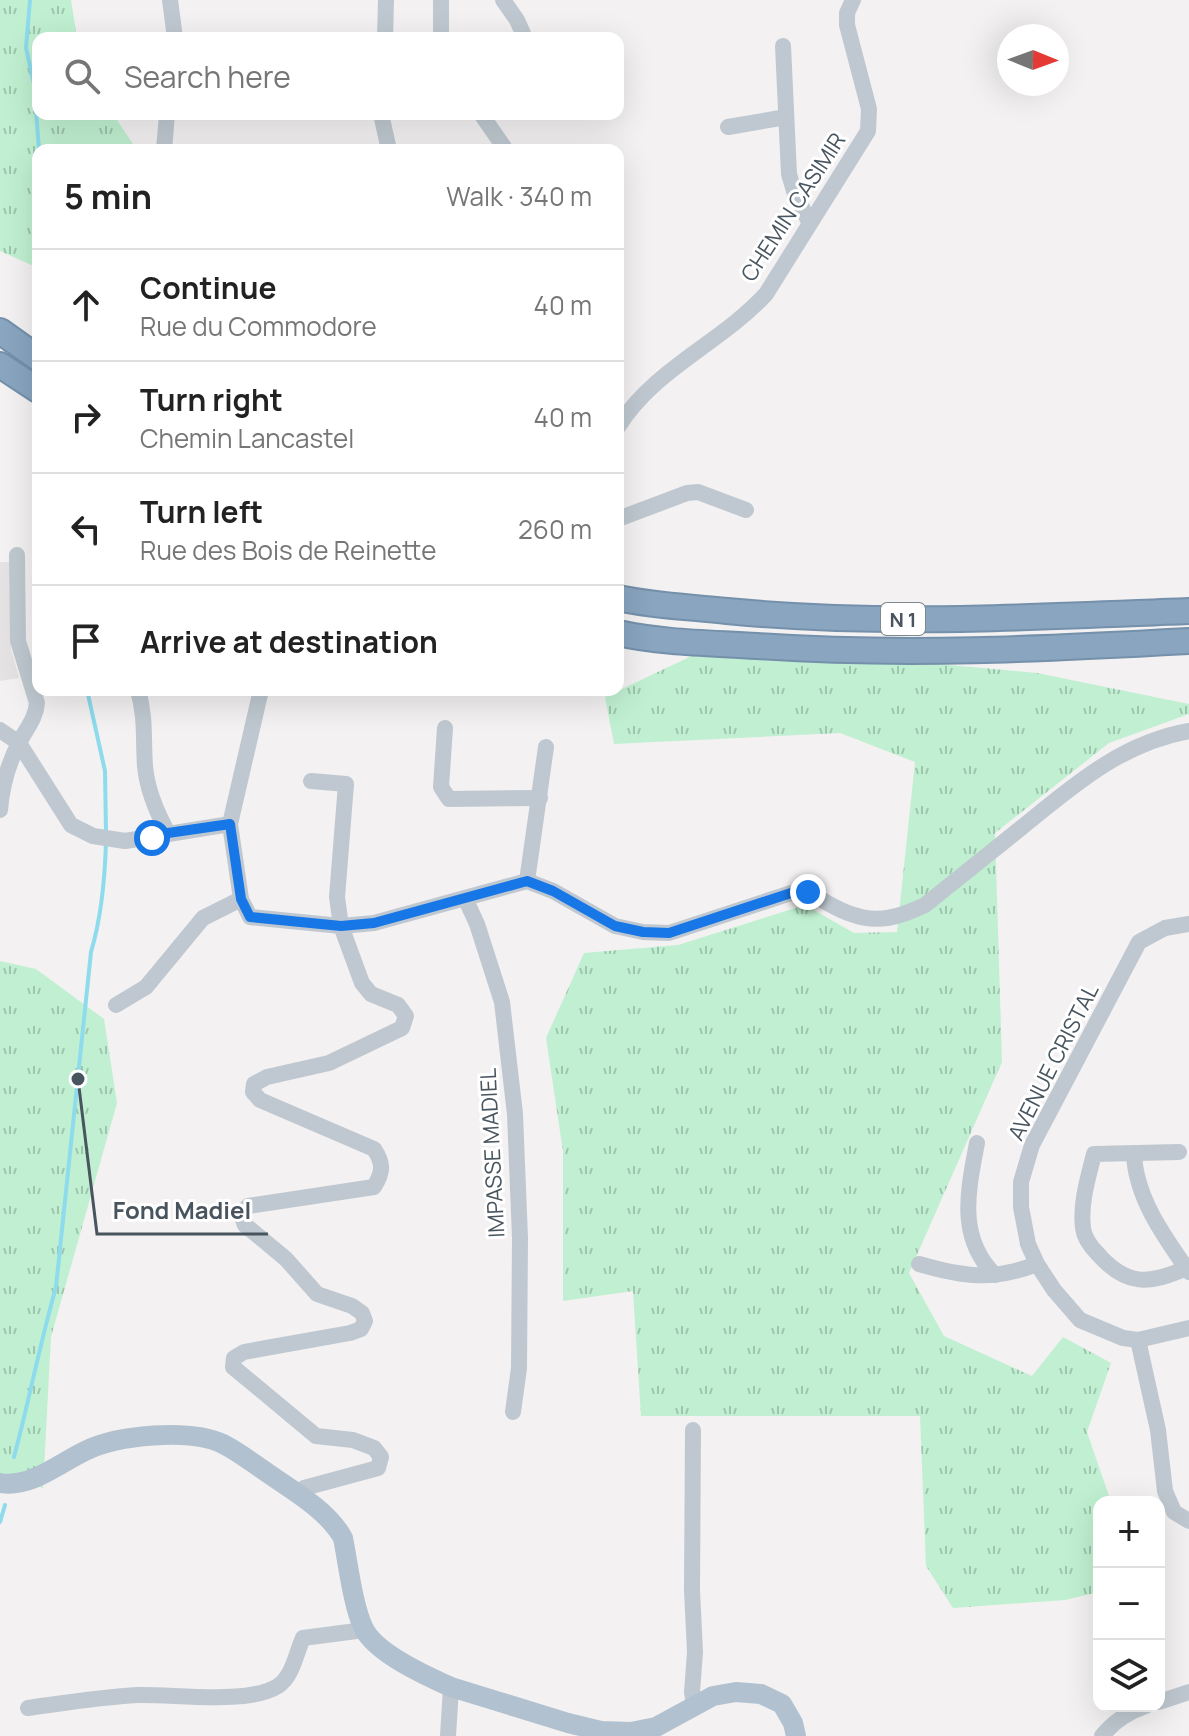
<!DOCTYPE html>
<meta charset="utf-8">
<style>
:root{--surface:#fff;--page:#f6f6f6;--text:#222;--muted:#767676;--line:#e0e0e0}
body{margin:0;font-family:Manrope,sans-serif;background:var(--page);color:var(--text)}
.controls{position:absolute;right:24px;bottom:24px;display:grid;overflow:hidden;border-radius:16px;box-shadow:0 8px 32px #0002}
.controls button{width:72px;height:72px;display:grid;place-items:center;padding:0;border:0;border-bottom:2px solid var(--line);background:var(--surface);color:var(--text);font:40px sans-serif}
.compass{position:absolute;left:997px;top:24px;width:72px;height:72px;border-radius:50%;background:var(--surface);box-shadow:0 8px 32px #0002;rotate:91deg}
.stop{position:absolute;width:24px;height:24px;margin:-18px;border:6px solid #1877e6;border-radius:50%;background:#fff}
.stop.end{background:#1877e6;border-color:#fff;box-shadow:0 2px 8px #0008}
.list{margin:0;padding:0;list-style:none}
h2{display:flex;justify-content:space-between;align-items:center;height:104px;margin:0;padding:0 32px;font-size:34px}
h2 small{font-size:26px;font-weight:400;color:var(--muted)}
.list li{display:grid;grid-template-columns:52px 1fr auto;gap:24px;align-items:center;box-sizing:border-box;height:112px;padding:0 32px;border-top:2px solid var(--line)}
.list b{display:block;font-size:30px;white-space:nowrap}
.list p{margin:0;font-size:26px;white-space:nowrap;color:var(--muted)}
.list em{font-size:26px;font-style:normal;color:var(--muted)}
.icon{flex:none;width:44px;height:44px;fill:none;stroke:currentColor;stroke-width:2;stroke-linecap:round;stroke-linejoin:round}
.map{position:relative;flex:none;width:1189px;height:1736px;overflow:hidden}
.search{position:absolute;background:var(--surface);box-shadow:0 8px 32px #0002;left:32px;top:32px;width:592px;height:88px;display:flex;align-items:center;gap:20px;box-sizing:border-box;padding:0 28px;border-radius:16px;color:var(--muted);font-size:30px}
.panel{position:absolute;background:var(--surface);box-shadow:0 8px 32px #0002;left:32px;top:144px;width:592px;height:552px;border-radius:16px}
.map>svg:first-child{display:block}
.education{fill:#e4e2e3}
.grass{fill:url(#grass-tufts)}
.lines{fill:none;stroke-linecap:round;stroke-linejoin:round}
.stream{stroke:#8ddbed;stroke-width:4}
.highway-casing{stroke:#7490ab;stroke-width:28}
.minor{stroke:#bfc8d0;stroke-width:16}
.major{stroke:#b1c1cf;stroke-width:20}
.highway{stroke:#89a5bf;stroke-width:24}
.route{stroke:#1877e6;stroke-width:10}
.labels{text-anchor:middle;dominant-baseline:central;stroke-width:6;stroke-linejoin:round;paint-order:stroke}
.shield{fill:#fff;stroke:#7f888f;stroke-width:2}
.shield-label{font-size:20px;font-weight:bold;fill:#48555f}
.street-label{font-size:22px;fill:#48555f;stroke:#fff}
.leader{fill:none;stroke:#48555f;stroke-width:3}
.callout-dot{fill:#48555f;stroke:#fff;stroke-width:3}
.callout-label{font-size:24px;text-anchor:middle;font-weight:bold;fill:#48555f;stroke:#fff;stroke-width:6;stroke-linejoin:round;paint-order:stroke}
</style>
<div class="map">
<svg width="1189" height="1736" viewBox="0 0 1189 1736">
<defs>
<pattern id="grass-tufts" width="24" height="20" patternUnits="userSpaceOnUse" patternTransform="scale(2)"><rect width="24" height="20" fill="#c0f0d1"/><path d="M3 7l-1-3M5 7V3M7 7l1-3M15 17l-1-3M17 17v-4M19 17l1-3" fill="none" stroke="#9ec5ad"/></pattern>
</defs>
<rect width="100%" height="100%" fill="#f3f1f1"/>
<polygon class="education" points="0,562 10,562 11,649 19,678 0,681"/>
<g class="grass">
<polygon points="0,0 71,0 77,38 38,38 38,114 113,114 137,150 38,150 38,268 0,251"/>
<polygon points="717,644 1037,673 1189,704 1189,714 1109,743 995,833 1002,1062 909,1273 944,1336 1032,1376 1063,1337 1111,1363 1087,1432 1111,1502 1099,1502 1099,1592 1065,1600 953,1608 926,1566 920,1416 641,1416 633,1291 563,1301 563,1151 546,1038 584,953 678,945 805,905 854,933 897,932 915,762 840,733 614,744 605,697"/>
<polygon points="0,961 36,969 104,1019 117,1103 51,1337 43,1488 0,1477"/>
</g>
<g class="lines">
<g class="stream">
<polyline points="30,0 26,48 34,84 39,150"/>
<polyline points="87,690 105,771 106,832"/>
<path d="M14,1457C29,1401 40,1343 56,1287L91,952C102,915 105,879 106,841"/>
<polyline points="0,1522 5,1505"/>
</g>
<g class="highway-casing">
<g id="highway">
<polyline points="0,331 38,358"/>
<polyline points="0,365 38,390"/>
<path d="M618,598C654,606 691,607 727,611C881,626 1035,617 1189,611"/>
<path d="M618,633C663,643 711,643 757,646C903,656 1043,649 1189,641"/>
</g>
</g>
<g class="minor">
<polyline points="170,0 175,38"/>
<polyline points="503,0 517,20 525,38"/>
<polyline points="385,38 386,0"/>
<polyline points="441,38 441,0"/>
<polyline points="783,46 789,174 794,191 809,222"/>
<polyline points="381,114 389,150"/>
<polyline points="481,114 506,150"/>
<polyline points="728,127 786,117"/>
<polyline points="164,150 167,114"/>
<path d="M618,427C654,369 721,343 766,294L868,131L869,109L847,25V13L853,0"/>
<polyline points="618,519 687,493 698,492 746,510"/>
<path d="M138,690C146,719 143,738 145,766C147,789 157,813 168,833"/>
<polyline points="445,728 441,787 449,799 540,798"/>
<polyline points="0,730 19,743 71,825 93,836 125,841 230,824"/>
<path d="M0,810C2,786 8,764 19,743C26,729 36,718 37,703L18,641L17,555"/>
<polyline points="527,881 546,747"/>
<polyline points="465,898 477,924 502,1002 515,1114 520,1238 519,1368 513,1412"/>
<path d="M241,899L250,917L341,926L374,923L527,881L553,891L615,926L643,932L669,933L791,893C818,892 827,906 851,914C878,924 900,917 925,905C957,879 989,854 1021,828C1073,786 1121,743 1189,731"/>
<polyline points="1189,924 1165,928 1139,942 1032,1145 1021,1182 1021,1207 1028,1244 1037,1264 1054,1290 1080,1320 1123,1338 1138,1340 1189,1328"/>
<polyline points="116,1005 146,987 203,918 241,899 230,824 261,690"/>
<path d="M977,1143C968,1191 957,1237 995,1275"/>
<path d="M1179,1152L1094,1154C1088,1178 1080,1203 1083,1228C1084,1237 1091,1247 1098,1254C1126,1286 1149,1285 1186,1268"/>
<path d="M1134,1153C1135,1197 1165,1238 1189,1272"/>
<path d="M919,1264C964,1277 993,1281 1037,1264"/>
<polyline points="1138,1340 1158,1430 1165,1491 1174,1512 1189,1521"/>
<polyline points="693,1430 692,1590 695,1652 692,1692 694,1705"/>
<path d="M299,1495L304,1488L378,1468L381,1457L374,1448L353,1440L316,1436L233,1367L234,1358L244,1352L350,1333L361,1329L365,1321L362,1313L352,1306L317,1294L286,1259L245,1225L241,1215L248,1206L374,1187C383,1172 384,1164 374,1149L260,1100L253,1092L254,1084L267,1077L329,1063L402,1028L406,1016L398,1005L371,994L362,983L341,926L337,897L346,784L311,781"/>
<polyline points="1159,1702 1189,1692"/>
<path d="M28,1708C64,1703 101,1697 138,1695C175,1694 248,1705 278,1686C293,1676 296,1653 303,1638L364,1630"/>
<polyline points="448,1736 451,1687"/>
<path d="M1102,1736C1114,1721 1128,1712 1146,1706"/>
</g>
<path class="major" d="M0,1483C31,1488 58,1464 85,1451C117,1435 190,1428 223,1444C239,1452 254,1464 269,1474C295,1492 328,1511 343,1538C348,1563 353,1607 364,1629C376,1653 426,1676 451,1687L568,1723L601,1731L631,1732L656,1727L713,1696L736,1692L761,1694L782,1704L793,1723L796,1736"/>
<use href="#highway" class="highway"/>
</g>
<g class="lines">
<polyline class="route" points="152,838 168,833 230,824 241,899 250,917 341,926 374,923 527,881 553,891 615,926 643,932 669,933 791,893 808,892"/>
</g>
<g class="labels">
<rect class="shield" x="881" y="603" width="44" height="32" rx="6"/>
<g class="shield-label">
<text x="903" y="619">N 1</text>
</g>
<g class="street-label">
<text transform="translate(793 207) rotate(-57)">CHEMIN CASIMIR</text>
<text transform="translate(1053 1062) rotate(-63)">AVENUE CRISTAL</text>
<text transform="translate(492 1153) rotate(-93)">IMPASSE MADIEL</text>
</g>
</g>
<path class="leader" d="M78 1079L97 1234H268"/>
<circle class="callout-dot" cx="78" cy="1079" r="8"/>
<g class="callout-label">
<text x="182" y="1219">Fond Madiel</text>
</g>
</svg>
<div class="controls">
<button>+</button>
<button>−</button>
<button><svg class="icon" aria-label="layers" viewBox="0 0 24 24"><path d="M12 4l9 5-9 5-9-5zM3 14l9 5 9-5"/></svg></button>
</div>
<svg class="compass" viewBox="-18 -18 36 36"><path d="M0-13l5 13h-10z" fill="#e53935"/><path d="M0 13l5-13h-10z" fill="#767676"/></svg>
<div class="stop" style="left:152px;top:838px"></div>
<div class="stop end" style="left:808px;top:892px"></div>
<div class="search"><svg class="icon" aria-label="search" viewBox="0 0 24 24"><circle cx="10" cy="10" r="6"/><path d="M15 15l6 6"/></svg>Search here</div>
<section class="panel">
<h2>5 min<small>Walk · 340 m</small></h2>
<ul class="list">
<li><svg class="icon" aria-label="ahead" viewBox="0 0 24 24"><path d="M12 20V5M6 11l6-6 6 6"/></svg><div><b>Continue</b><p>Rue du Commodore</p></div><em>40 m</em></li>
<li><svg class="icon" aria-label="right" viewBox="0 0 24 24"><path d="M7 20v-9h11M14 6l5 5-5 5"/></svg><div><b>Turn right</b><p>Chemin Lancastel</p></div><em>40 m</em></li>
<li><svg class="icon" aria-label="left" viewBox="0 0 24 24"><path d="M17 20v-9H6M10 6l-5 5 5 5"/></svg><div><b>Turn left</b><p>Rue des Bois de Reinette</p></div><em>260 m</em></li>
<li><svg class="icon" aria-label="arrive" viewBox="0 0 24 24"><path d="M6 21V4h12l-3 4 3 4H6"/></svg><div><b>Arrive at destination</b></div></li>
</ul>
</section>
</div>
